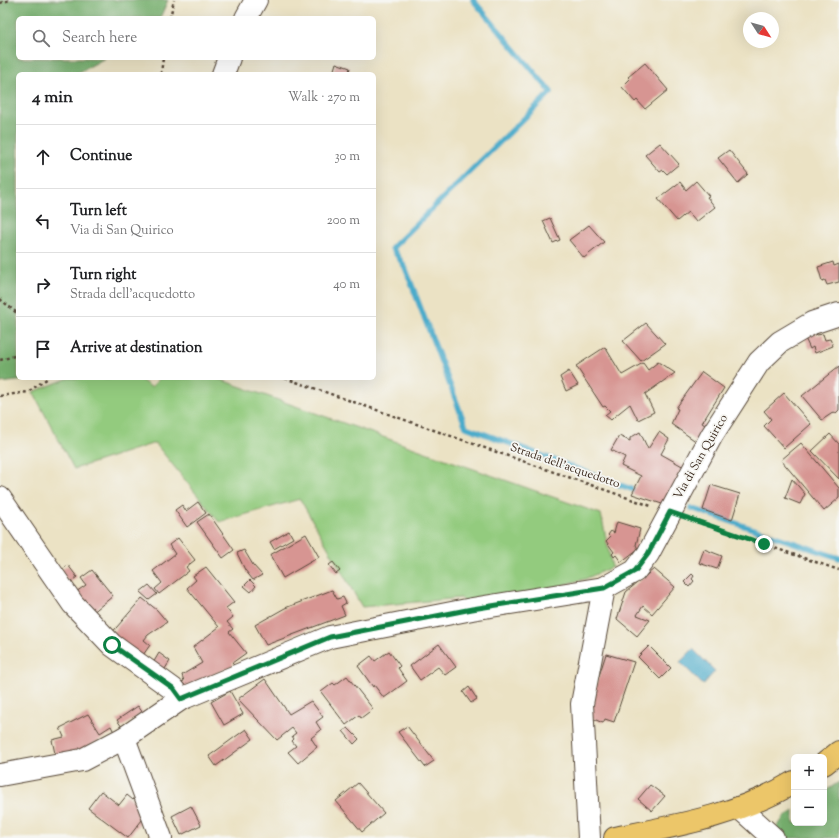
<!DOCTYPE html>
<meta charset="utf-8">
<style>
:root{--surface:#fff;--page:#f6f6f6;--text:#202124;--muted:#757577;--line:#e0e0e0}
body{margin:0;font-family:"Sorts Mill Goudy",serif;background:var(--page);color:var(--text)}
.controls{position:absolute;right:12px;bottom:12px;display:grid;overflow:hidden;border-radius:6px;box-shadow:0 4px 16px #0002}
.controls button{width:36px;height:36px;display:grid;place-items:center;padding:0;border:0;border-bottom:1px solid var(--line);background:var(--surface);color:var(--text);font:20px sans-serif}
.compass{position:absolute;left:743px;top:12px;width:36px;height:36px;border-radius:50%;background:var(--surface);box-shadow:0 4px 16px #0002;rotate:126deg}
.stop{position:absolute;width:12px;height:12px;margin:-9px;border:3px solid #0b8043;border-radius:50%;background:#fff}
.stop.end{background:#0b8043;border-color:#fff;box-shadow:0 1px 4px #0008}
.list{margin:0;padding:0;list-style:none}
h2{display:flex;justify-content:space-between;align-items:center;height:52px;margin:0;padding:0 16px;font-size:17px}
h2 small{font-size:13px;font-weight:400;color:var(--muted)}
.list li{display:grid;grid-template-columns:26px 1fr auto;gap:12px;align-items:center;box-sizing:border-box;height:64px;padding:0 16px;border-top:1px solid var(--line)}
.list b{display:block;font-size:15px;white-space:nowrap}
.list p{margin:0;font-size:13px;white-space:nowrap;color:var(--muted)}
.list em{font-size:13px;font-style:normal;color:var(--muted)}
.icon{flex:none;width:22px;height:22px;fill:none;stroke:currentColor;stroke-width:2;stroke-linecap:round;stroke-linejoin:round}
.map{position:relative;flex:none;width:839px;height:838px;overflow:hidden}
.search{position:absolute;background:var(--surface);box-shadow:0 4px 16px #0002;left:16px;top:16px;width:360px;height:44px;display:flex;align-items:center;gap:10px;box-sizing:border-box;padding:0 14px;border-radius:6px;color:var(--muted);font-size:15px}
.panel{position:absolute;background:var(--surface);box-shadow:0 4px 16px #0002;left:16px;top:72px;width:360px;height:308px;border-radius:6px}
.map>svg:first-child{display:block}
.green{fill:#93cb7e;stroke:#677a4e}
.forest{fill:#76af6d;stroke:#586c46}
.water{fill:#4cabca;stroke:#446a74}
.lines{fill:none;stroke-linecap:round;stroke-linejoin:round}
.stream{stroke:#4cabca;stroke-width:5.5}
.building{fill:#d79592}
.minor-casing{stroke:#554637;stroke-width:24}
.major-casing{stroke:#554637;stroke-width:24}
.path{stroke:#554637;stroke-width:2.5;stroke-dasharray:3 3;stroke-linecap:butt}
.minor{stroke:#fff;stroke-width:22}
.major{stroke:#ecc669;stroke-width:22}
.route{stroke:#0b8043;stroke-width:5}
.labels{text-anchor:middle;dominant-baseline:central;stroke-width:3.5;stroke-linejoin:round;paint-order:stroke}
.street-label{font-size:12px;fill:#3b2a1e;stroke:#f6f6f2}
</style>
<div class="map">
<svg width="839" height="838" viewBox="0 0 839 838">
<rect width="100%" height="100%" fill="#f6f6f2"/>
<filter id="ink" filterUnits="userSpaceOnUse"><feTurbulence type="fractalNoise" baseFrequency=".025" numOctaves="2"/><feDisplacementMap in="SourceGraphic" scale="8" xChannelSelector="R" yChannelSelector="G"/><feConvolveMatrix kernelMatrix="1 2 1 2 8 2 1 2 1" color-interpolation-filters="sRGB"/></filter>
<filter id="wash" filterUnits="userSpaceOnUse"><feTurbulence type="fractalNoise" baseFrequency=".012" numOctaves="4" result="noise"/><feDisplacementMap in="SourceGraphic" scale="16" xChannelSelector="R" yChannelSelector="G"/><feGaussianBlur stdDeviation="0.9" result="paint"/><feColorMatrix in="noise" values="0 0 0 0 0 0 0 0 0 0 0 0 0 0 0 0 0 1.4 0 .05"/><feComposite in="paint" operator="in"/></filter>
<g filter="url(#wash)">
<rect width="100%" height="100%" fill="#ebe2c4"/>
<polygon class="green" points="69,378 138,378 151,387 160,378 216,378 601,514 612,567 585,579 472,609 461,598 362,607 300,499 219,522 155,443 74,469 33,392"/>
<g class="forest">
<polygon points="0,0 168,0 160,18 18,18 18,58 105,58 76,74 18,74 18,378 30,378 26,380 0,383"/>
<polygon points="839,782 839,838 784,838 775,830 785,816 794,811 794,823 824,823 824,792"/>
</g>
<polygon class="water" points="693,649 715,671 703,685 680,662"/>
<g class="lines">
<g class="stream">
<polyline points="473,0 551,92 392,248 405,267 466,427 631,489"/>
<polyline points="691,508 839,558"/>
</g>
</g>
<g id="blocks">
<g class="building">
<polygon points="336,63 350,68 348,74 333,73"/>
<polygon points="645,63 668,90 645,109 637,100 635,102 622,87 630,79 628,77"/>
<polygon points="660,143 679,164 667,174 663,170 660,172 645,155"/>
<polygon points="729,150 748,174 738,183 718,158"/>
<polygon points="696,181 709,196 707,197 715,207 696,222 688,212 677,221 658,199 680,182 686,190"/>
<polygon points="550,218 560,240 553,243 543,221"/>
<polygon points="589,225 604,242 584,258 569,240"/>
<polygon points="833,262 834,266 839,264 839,282 827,285 825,280 822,281 818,267"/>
<polygon points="646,323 665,344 641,361 623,341"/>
<polygon points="815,333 817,335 823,334 825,340 830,339 833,346 815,353 813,347 810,349 804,336"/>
<polygon points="605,347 622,375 643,363 648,370 658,362 675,373 645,394 654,412 638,420 630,404 615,416 611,420 605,415 610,411 605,406 603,407 576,366"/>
<polygon points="839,366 839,410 836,413 834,412 822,420 802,396"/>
<polygon points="569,371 578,385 566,391 560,377"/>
<polygon points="702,372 724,388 702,423 705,425 697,442 671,424 678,409 676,408"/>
<polygon points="784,393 811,424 784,448 764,426 771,419 764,411"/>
<polygon points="640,432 648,449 659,432 669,439 661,454 684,467 665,505 632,494 641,476 621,466 625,457 611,450 619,436 630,441 630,438"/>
<polygon points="830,434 839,444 839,479 812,451"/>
<polygon points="801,443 839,488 839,498 824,511 781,460"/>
<polygon points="792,479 805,494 800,504 785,498"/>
<polygon points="711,485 740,494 732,520 703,510"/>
<polygon points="198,502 206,513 187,527 175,510 182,505 186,511"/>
<polygon points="209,514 234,550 223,558 197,522"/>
<polygon points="617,522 640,529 636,545 638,549 621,562 616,555 614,557 612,554 614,552 606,541 610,537 608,535 611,531 614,533"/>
<polygon points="289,531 293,538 274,549 270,542"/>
<polygon points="306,534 319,557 283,578 270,555"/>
<polygon points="178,538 195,560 186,567 189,571 159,594 155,589 162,583 153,571 175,554 169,545"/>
<polygon points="704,549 722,556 717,569 699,563"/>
<polygon points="244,550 253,565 262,575 253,580 245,570 237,553"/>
<polygon points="333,562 340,571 336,574 329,565"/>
<polygon points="68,565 77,577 69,583 60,571"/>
<polygon points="206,567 234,602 226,608 233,617 227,622 233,629 229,632 246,653 232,663 234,665 182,690 179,683 184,681 182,675 202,663 193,647 219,627 187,588 196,580 193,576"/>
<polygon points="654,569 675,587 652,614 643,606 637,615 650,620 637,636 617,619 626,592"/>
<polygon points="92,570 113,596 92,613 76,592 86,585 81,578"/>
<polygon points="692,574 694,576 692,579 694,581 689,587 684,582"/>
<polygon points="250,580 256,586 251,592 244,586"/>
<polygon points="149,585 157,594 149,600 140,592"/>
<polygon points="332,590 337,599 343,597 346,603 341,606 345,615 266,645 255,625 285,608"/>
<polygon points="142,598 157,610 167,622 148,635 144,640 150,645 141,658 110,635"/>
<polygon points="439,644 456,667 445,675 438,667 420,680 410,666"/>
<polygon points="649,646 671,668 660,679 638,657"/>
<polygon points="389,651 400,666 398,668 407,681 384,698 374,685 373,687 358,666 371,656 375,661"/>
<polygon points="159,653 170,661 163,672 152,665"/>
<polygon points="606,654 634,662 614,722 605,719 603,723 589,717 588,710"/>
<polygon points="347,676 373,709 361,718 359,715 346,725 321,692 333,683 335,685"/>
<polygon points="265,679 289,714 311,701 323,717 316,722 321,730 311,738 317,747 298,763 288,752 296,746 292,741 294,739 292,736 296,733 292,728 277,740 238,699"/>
<polygon points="469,687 477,699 471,703 463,692"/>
<polygon points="230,691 243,714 224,725 211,702"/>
<polygon points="138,706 143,713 122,727 117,720"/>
<polygon points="88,714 100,733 111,726 114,732 74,755 56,758 52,740 64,737 60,728"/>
<polygon points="407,726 434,761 425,767 398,732"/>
<polygon points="348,728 359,739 354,744 343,731"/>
<polygon points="246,729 253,739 216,766 209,756"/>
<polygon points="358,783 384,813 362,832 336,801"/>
<polygon points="650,785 665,796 652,811 638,799"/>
<polygon points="101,791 119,805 127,795 133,800 141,792 149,811 128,838 88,808"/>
<polygon points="191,806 201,825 181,835 172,816"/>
</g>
</g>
</g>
<g filter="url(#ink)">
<use href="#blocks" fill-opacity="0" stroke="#554637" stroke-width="1"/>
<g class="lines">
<g class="minor-casing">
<g id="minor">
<polyline points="246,18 256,0"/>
<polyline points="223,74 229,58"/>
<polyline points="0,498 73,604 112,645 173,689 181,699"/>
<polyline points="124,738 161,838"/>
<polyline points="0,775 82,760 124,738 181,699 330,637 472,609 604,588 635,571 648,554 712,435 759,362 780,342 812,323 839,314"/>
<polyline points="740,808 773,838"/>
<polyline points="589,838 582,704 604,588"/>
</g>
</g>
<g class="major-casing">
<g id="major">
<polyline points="824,764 839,752"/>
<path d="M615,838C675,826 740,815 794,782"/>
</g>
</g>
<g class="path">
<polyline points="0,3 10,0"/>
<polyline points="170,18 174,0"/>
<polyline points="161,74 163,58"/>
<polyline points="0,299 18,314"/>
<polyline points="0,360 18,355"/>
<polyline points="285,378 651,506"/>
<polyline points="0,396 28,392 48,378"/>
<polyline points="690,519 839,570"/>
</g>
<use href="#minor" class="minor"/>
<use href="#major" class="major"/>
</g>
</g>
<g class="lines" filter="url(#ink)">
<polyline class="route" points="112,645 173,688 181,699 330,637 472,609 604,588 635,571 648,554 670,512 764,544"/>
</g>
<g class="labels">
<g class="street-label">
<text transform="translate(701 457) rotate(-60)">Via di San Quirico</text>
<text transform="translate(565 466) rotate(19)">Strada dell'acquedotto</text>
</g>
</g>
</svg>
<div class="controls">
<button>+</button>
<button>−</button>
</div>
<svg class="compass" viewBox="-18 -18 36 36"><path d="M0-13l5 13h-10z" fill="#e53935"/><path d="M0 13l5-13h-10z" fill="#757577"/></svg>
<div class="stop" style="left:112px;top:645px"></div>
<div class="stop end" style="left:764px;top:544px"></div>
<div class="search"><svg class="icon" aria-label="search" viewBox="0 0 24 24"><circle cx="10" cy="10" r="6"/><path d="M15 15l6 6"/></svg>Search here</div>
<section class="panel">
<h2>4 min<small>Walk · 270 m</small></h2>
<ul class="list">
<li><svg class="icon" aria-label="ahead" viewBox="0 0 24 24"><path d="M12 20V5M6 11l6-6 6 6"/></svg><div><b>Continue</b></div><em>30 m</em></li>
<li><svg class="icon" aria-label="left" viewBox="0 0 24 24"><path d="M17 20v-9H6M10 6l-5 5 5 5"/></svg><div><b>Turn left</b><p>Via di San Quirico</p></div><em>200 m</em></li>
<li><svg class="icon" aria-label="right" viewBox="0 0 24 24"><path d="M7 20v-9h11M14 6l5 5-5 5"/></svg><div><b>Turn right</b><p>Strada dell'acquedotto</p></div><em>40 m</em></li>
<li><svg class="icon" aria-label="arrive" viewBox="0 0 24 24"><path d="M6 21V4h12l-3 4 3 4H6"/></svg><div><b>Arrive at destination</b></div></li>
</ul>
</section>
</div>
